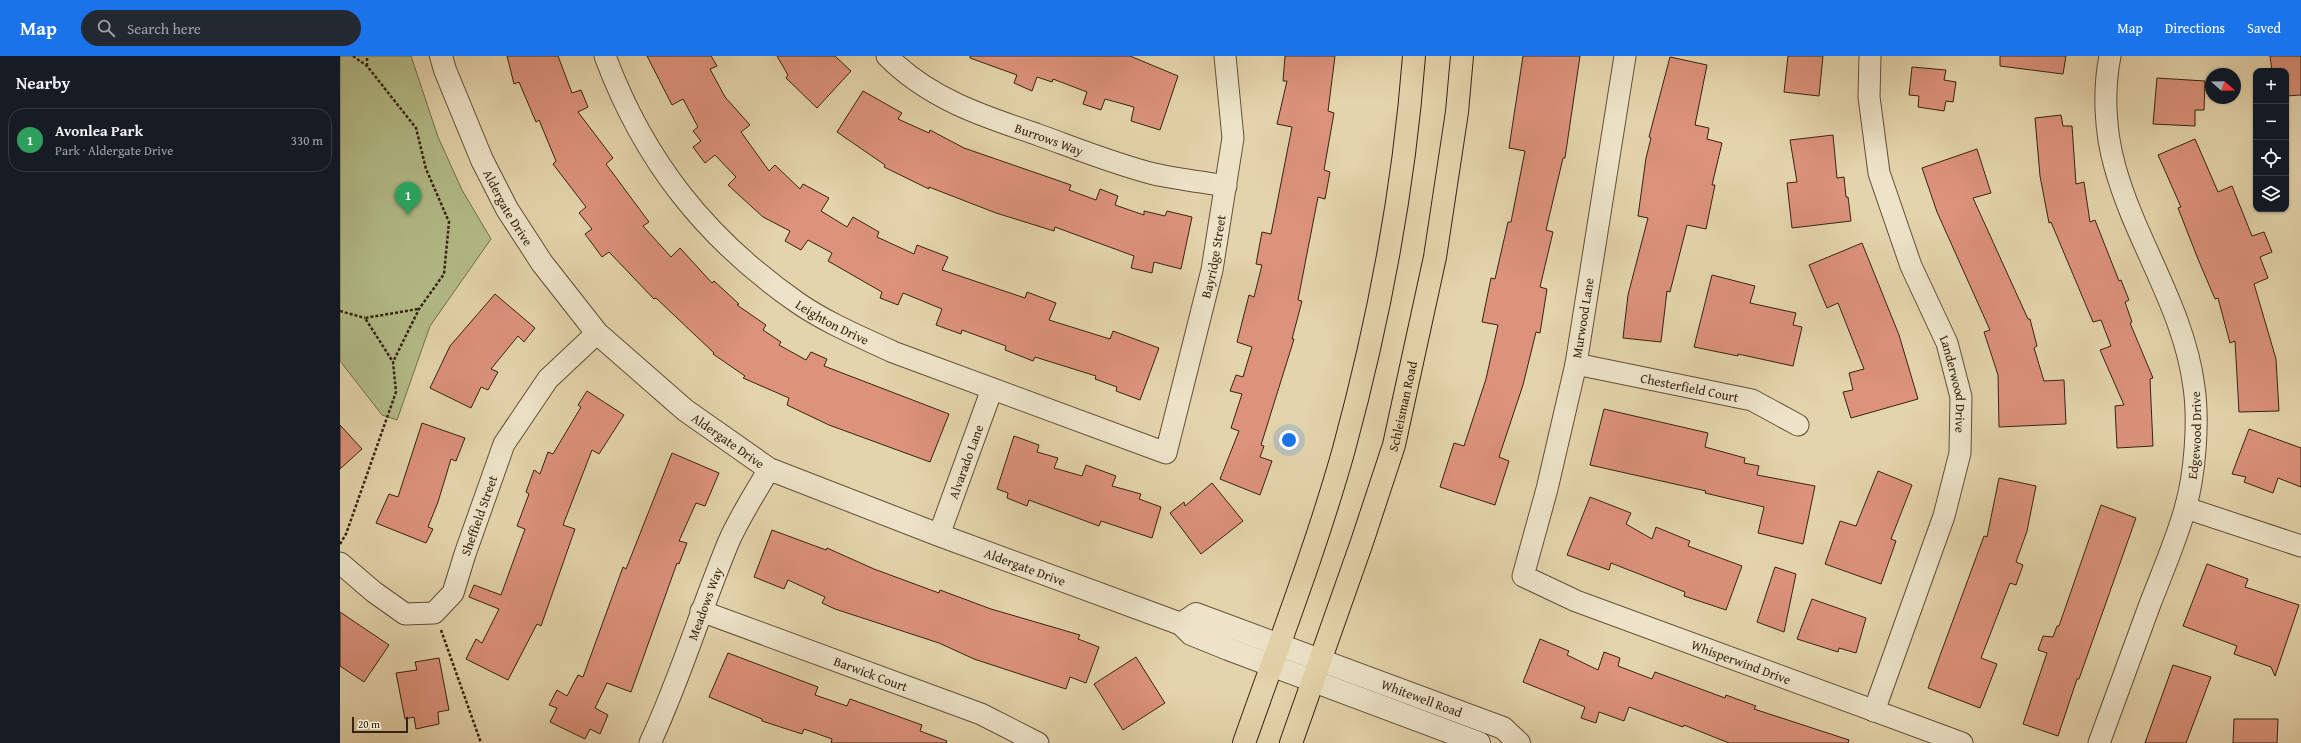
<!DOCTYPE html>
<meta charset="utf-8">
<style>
:root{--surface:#171b24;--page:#242831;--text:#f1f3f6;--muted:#9ea1a6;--line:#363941;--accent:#1a73e8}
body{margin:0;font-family:"Gentium Book Plus",serif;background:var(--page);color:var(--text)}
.controls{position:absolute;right:12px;top:12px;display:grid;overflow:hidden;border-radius:8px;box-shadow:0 1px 3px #0004}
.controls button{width:36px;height:36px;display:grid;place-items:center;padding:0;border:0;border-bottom:1px solid var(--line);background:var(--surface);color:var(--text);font:20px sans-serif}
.compass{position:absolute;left:1865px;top:12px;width:36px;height:36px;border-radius:50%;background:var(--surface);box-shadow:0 1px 3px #0004;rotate:110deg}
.scale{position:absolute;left:12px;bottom:10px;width:56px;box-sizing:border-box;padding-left:4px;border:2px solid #372311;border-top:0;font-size:11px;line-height:14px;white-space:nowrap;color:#372311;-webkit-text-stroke:3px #ede3c8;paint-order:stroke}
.you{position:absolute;left:949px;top:384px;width:14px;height:14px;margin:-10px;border:3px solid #fff;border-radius:50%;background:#1a73e8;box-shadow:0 0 0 6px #1a73e833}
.badge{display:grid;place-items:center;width:26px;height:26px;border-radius:50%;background:var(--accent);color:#fff;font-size:13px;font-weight:700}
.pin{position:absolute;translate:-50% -33px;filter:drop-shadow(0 1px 2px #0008)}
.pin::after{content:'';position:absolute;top:21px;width:14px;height:12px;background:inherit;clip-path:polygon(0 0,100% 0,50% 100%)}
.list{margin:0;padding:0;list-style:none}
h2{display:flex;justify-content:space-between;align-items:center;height:52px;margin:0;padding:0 16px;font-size:17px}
h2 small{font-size:13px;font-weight:400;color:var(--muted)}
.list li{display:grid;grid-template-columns:26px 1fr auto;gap:12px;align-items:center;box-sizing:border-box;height:64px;margin:0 8px 8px;padding:0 8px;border:1px solid var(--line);border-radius:16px}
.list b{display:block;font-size:15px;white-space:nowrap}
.list p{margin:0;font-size:13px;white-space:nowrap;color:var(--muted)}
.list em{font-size:13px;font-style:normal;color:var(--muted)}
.icon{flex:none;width:22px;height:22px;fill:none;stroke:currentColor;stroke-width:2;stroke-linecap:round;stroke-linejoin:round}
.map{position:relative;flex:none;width:1961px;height:687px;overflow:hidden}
header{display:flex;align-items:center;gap:24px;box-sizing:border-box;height:56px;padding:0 20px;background:var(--accent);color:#fff}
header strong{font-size:19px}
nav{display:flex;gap:22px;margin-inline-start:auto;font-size:14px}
.search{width:280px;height:36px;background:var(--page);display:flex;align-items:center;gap:10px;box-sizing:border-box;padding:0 14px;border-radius:22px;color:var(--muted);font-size:15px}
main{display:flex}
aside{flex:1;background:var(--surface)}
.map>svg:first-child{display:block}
.green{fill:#b3bd89;stroke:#75704d}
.building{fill:#dc927b;stroke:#372311}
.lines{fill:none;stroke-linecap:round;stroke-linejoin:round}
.minor-casing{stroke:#624f38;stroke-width:23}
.tertiary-casing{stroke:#624f38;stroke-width:24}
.primary-casing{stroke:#372311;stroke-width:24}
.path{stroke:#372311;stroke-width:2.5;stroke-dasharray:3 2;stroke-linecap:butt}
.minor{stroke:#ede3c8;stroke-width:21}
.tertiary{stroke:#ede3c8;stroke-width:22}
.primary{stroke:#e4d4ab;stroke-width:22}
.labels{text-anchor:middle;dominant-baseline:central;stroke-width:3;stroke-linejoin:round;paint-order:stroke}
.street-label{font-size:13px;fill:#372311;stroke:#ede3c8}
</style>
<header>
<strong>Map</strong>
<div class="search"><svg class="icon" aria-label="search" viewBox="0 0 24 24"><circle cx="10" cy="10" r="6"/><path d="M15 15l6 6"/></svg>Search here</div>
<nav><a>Map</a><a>Directions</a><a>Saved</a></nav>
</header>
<main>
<aside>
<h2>Nearby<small></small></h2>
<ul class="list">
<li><span class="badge" style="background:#2e9e5b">1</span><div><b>Avonlea Park</b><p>Park · Aldergate Drive</p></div><em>330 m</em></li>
</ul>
</aside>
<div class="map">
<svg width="1961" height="687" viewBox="0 0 1961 687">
<rect width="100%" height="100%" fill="#e4d4ab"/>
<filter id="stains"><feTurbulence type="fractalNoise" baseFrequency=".005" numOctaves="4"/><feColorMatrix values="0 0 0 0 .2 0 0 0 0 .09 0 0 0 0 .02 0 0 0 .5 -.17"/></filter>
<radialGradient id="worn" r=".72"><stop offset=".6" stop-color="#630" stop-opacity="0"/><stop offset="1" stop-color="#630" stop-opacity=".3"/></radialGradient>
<polygon class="green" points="0,0 71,0 98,81 122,134 151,183 90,270 57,364 42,359 0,305"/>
<g class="building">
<polygon points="167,0 218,0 232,37 241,34 248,51 238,56 273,102 266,108 309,166 303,170 331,201 340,192 372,227 374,225 399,248 397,249 426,269 423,274 441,286 439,289 466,304 471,296 487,303 484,310 609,358 590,406 489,369 447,349 449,342 403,322 405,320 373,298 374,297 316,242 314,243 269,196 262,201 245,178 252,173 239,157 246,151 213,108 216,105 199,64 196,66 179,26 174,28"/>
<polygon points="307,0 371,0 377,10 370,13 385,41 410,69 401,76 429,115 435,109 460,133 463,128 489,142 481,155 507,171 513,161 539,176 537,181 574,198 577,189 608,201 602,214 685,242 687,236 716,247 709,264 770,283 773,275 819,292 800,344 776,335 777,331 755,323 756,320 695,301 693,305 665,294 666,290 622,274 621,278 596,269 602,253 563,237 558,249 540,242 542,236 488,205 492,197 468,184 461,194 445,185 450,175 423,161 388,129 396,121 375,99 365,107 353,91 361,85 353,75 358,71 343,43 332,49"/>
<polygon points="437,0 495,0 511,15 477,52 446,22 448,19"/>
<polygon points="630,0 790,0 838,20 820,74 791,65 794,51 765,43 761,54 743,48 747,36 713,23 712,26 697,21 692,35 674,27 677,19 630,2"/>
<polygon points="945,0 995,0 988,55 994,57 984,114 990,116 985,143 978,141 958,244 962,245 952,283 954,283 921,389 924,390 920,401 932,405 920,439 880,423 899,375 891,372 902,338 890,335 896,319 903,321 912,291 897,286 909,239 914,241 922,209 916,208 922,176 931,178 952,71 937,68 947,25 943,25"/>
<polygon points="1183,0 1240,0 1225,102 1223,102 1206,174 1213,176 1200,231 1207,233 1200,277 1196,276 1183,329 1159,401 1169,405 1155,449 1100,431 1114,387 1124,390 1146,323 1158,269 1142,266 1151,222 1155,223 1168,166 1171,166 1185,95 1169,92"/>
<polygon points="1448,0 1483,0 1479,40 1444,36"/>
<polygon points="1660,0 1726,0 1723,18 1660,10"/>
<polygon points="1930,0 1961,0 1961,39 1946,40 1946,15 1932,15"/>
<polygon points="1330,1 1367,9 1355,69 1369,72 1367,83 1382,87 1372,129 1375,129 1366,173 1347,169 1330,236 1327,235 1321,286 1283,282 1288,239 1308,162 1298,160 1306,102 1311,82 1309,81"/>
<polygon points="1572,11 1606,14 1604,24 1616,26 1613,46 1606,45 1604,55 1578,51 1579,40 1569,39"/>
<polygon points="1817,22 1865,25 1864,54 1855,54 1855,70 1813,68"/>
<polygon points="523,35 562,57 558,63 589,77 590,74 624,92 731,129 729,134 756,144 760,133 778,140 775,149 804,159 804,155 825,160 827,155 852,161 841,213 814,206 812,217 791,212 794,200 715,171 714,175 656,157 589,131 589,133 544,111 545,109 497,76"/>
<polygon points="1721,59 1723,70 1732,70 1736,128 1744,126 1750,166 1755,164 1779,225 1781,224 1789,244 1785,246 1792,266 1790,267 1813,322 1810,323 1813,390 1777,392 1775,350 1784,349 1760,294 1771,290 1761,264 1753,266 1711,166 1709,167 1700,120 1695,62"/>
<polygon points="1493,79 1497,122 1504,121 1506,141 1508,141 1511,165 1452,172 1447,127 1457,126 1450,84"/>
<polygon points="1855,83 1878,136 1892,130 1912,180 1924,176 1932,196 1920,201 1928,222 1914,228 1936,303 1939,355 1899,356 1895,285 1890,287 1878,242 1875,243 1858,203 1838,152 1841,151 1818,99"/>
<polygon points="1637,93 1651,137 1633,142 1688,263 1690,263 1697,290 1694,292 1704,325 1724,324 1726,368 1659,371 1658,319 1644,276 1650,274 1597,156 1582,112"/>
<polygon points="1522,187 1559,279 1578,343 1511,362 1503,336 1513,334 1509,317 1524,313 1498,247 1487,252 1469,209"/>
<polygon points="1372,219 1415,230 1410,247 1456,257 1453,269 1462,271 1453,310 1398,298 1398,300 1354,291"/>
<polygon points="155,238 195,272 184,286 178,280 151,313 158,316 148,334 141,331 131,352 90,332 110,290"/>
<polygon points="247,335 284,359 259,398 252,394 223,469 235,473 201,570 197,568 168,624 126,603 136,583 142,587 159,553 129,541 134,529 161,539 185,473 177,470 189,438 186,436 194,414 200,418 208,396 213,398 241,351 238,349"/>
<polygon points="1264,353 1368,377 1365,391 1405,402 1404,407 1419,410 1417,419 1475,430 1463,488 1418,477 1424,451 1365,437 1366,435 1250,409"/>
<polygon points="82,367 125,382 116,405 111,403 98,446 88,471 93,473 86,487 36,467 49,438 58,441"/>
<polygon points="0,369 22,393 0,413"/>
<polygon points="1909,373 1961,392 1961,431 1938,422 1933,437 1904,426 1906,421 1892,418"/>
<polygon points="674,380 699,389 697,396 718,402 714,412 742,420 746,409 776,420 772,430 801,438 799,443 821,451 812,482 761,465 759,470 689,444 687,450 667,442 668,437 657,433"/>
<polygon points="332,397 379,417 365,450 356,447 339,485 347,487 339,508 337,507 291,636 267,627 255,652 268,659 260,678 250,673 245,683 210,666 217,652 209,649 217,634 227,640 238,619 243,621 283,511 286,513"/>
<polygon points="1538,415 1572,429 1551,483 1556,485 1541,528 1485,508 1500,465 1516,470"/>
<polygon points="1659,422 1696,430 1687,475 1676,506 1683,509 1676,529 1670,527 1641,602 1657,608 1640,652 1588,632 1644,480 1647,481"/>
<polygon points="872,427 903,465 861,498 830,457 844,446 845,450"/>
<polygon points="1250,441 1291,457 1286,468 1312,483 1316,471 1350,485 1348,490 1402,510 1386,554 1344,540 1345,536 1271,507 1269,514 1227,499"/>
<polygon points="1761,449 1796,462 1739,623 1737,623 1718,680 1683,668 1707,597 1698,594 1703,580 1713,581 1717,570 1719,570"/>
<polygon points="432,474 486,494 487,492 534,513 599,537 600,534 651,553 740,579 738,583 759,591 746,627 730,621 726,633 707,627 634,603 599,587 495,553 482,547 485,541 448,524 444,533 414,521"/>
<polygon points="1867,508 1908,523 1905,531 1959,549 1935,620 1931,611 1894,598 1897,590 1843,570"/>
<polygon points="1435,511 1456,518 1444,576 1417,566"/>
<polygon points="1472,543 1526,562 1516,597 1499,592 1498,596 1457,583"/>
<polygon points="0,556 49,589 24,626 0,610"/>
<polygon points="1200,583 1229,595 1227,599 1258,614 1264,596 1280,602 1278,610 1312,623 1315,616 1385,642 1386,639 1416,650 1414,653 1509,684 1508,687 1389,687 1344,669 1343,671 1289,651 1284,665 1259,656 1256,667 1241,662 1245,651 1183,626"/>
<polygon points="388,597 478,631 475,639 507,650 510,643 582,669 580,675 607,685 606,687 491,687 492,683 464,673 462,678 422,665 422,663 369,641"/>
<polygon points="796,601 825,647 783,674 754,628"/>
<polygon points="99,602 109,654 98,656 99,668 76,673 74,661 65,663 56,617 77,614 75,606"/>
<polygon points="1833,609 1871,621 1846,687 1805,687"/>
<polygon points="1894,663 1938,663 1937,687 1893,687"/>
</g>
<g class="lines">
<g class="minor-casing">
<g id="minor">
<path id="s1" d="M265,0C304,105 366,183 458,247C487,267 521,281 553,296L826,397L872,214L893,82L885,0"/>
<path id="s2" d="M547,0C588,42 642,60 696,78C735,92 774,108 814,118C837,123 862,126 886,130"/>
<path id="s3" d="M1285,0L1236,308L1207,433L1183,520L1236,545L1622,687"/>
<path id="s4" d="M1530,0L1529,41L1539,117L1571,210L1607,287L1621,341L1620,397L1604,460L1534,655"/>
<path id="s5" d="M1236,308L1412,344L1458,369"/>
<polyline points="1846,452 1961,490"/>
<path id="s6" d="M599,479L652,333"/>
<path id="s7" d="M0,507L34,536L65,558L94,557L113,537L125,498L164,388L208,323L257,277"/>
<path id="s8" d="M361,555L641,658L698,687"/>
<path id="s9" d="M310,687C341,621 361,552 389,485C400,460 416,436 429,413"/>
<path id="s10" d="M1759,687C1776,641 1793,594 1810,548C1822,517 1836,485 1845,453C1855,419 1859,366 1854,331C1844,252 1796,187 1775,111C1765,76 1763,35 1770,0"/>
</g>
</g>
<g class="tertiary-casing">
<g id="tertiary">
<path id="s11" d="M101,0L105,14L142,104L167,153L202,207L257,277L345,354L429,413L599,479L841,568L851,578L888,593L1139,687"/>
<path id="s12" d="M841,568L856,558L1163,672L1179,687"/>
</g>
</g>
<g class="primary-casing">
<g id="primary">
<path d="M904,687C938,590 976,493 1004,393C1039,264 1064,133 1074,0"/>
<path id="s13" d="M951,687L1022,486L1054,389L1095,201L1117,56L1122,0"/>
</g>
</g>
<g class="path">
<polyline points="13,0 27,10 76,72 86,113 109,166 104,218 79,253 53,306"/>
<polyline points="27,10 27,0"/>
<polyline points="0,255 25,262"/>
<polyline points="0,488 6,478 56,336 53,306 25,262 78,253"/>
<polyline points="101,574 141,687"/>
</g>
<use href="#minor" class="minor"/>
<use href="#tertiary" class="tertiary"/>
<use href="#primary" class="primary"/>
</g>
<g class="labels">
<g class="street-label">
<text stroke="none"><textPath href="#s2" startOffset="184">Burrows Way</textPath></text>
<text stroke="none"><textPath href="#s11" startOffset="166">Aldergate Drive</textPath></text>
<text stroke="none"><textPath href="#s1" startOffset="919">Bayridge Street</textPath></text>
<text transform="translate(1243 262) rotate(-81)">Murwood Lane</text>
<text stroke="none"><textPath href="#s1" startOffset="358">Leighton Drive</textPath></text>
<text stroke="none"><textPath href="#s4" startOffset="343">Landerwood Drive</textPath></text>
<text stroke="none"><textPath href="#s5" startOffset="116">Chesterfield Court</textPath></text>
<text stroke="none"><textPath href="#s13" startOffset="355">Schleisman Road</textPath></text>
<text stroke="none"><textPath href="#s10" startOffset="324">Edgewood Drive</textPath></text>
<text stroke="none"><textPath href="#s11" startOffset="490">Aldergate Drive</textPath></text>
<text stroke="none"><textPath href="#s6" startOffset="78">Alvarado Lane</textPath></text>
<text stroke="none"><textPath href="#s7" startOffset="221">Sheffield Street</textPath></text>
<text stroke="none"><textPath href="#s11" startOffset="814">Aldergate Drive</textPath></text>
<text stroke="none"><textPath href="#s9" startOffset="150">Meadows Way</textPath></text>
<text stroke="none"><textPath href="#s3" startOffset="765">Whisperwind Drive</textPath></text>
<text stroke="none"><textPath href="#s8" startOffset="181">Barwick Court</textPath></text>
<text stroke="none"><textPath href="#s12" startOffset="259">Whitewell Road</textPath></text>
</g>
</g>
<rect width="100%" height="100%" filter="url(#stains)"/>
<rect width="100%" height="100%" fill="url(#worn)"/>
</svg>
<div class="controls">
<button>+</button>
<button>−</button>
<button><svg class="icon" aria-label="locate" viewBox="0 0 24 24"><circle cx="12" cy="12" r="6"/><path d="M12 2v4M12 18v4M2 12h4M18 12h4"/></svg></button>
<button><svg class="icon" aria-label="layers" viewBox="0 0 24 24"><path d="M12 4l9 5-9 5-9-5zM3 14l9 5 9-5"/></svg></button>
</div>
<svg class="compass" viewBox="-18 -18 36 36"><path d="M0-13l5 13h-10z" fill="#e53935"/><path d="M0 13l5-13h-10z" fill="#9ea1a6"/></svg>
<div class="scale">20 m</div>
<div class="you"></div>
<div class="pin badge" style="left:68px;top:159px;background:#2e9e5b">1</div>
</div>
</main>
